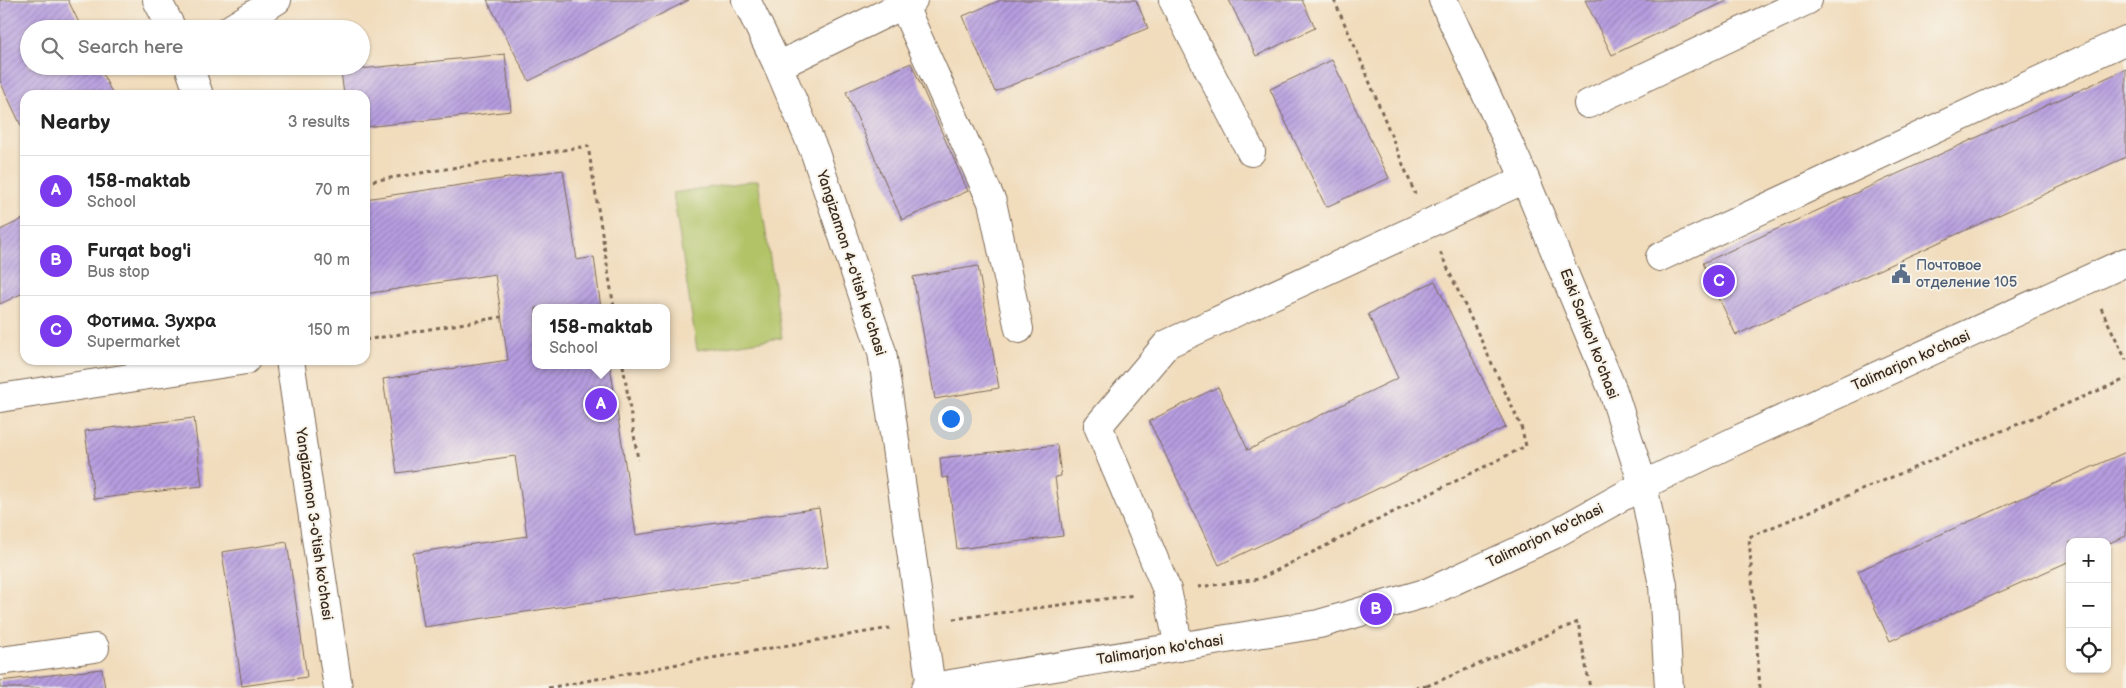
<!DOCTYPE html>
<meta charset="utf-8">
<style>
:root{--surface:#fff;--page:#f2f2f2;--text:#222;--muted:#767676;--line:#e0e0e0;--accent:#7c3aed}
body{margin:0;font-family:"Balsamiq Sans",sans-serif;background:var(--page);color:var(--text)}
.controls{position:absolute;right:15px;bottom:15px;display:grid;overflow:hidden;border-radius:10px;box-shadow:0 1px 4px #0004}
.controls button{width:45px;height:45px;display:grid;place-items:center;padding:0;border:0;border-bottom:1px solid var(--line);background:var(--surface);color:var(--text);font:25px sans-serif}
.you{position:absolute;left:950px;top:418px;width:18px;height:18px;margin:-12px;border:4px solid #fff;border-radius:50%;background:#1a73e8;box-shadow:0 0 0 8px #1a73e833}
.badge{display:grid;place-items:center;width:32px;height:32px;border-radius:50%;background:var(--accent);color:#fff;font-size:16px;font-weight:700}
.pin{position:absolute;translate:-50% -50%;border:2px solid #fff;box-shadow:0 1px 5px #0006}
.popup{position:absolute;left:532px;top:304px;width:138px;height:65px;box-sizing:border-box;display:grid;place-content:center;border-radius:10px;background:var(--surface);filter:drop-shadow(0 1px 4px #0005);font-size:16px;white-space:nowrap;color:var(--muted)}
.popup b{font-size:19px;color:var(--text)}
.popup::after{content:'';position:absolute;left:50%;top:100%;margin-left:-10px;border:10px solid transparent;border-top-color:var(--surface)}
.list{margin:0;padding:0;list-style:none}
h2{display:flex;justify-content:space-between;align-items:center;height:65px;margin:0;padding:0 20px;font-size:21px}
h2 small{font-size:16px;font-weight:400;color:var(--muted)}
.list li{display:grid;grid-template-columns:32px 1fr auto;gap:15px;align-items:center;box-sizing:border-box;height:70px;padding:0 20px;border-top:1px solid var(--line)}
.list b{display:block;font-size:19px;white-space:nowrap}
.list p{margin:0;font-size:16px;white-space:nowrap;color:var(--muted)}
.list em{font-size:16px;font-style:normal;color:var(--muted)}
.icon{flex:none;width:28px;height:28px;fill:none;stroke:currentColor;stroke-width:2;stroke-linecap:round;stroke-linejoin:round}
.map{position:relative;flex:none;width:2126px;height:688px;overflow:hidden}
.search{position:absolute;background:var(--surface);box-shadow:0 1px 4px #0004;left:20px;top:20px;width:350px;height:55px;display:flex;align-items:center;gap:12px;box-sizing:border-box;padding:0 18px;border-radius:28px;color:var(--muted);font-size:19px}
.panel{position:absolute;background:var(--surface);box-shadow:0 1px 4px #0004;left:20px;top:90px;width:350px;height:275px;border-radius:15px}
.map>svg:first-child{display:block}
.park{fill:#b1c366;stroke:#767642}
.building{fill:url(#building-hatch)}
.lines{fill:none;stroke-linecap:round;stroke-linejoin:round}
.minor-casing{stroke:#7b6855;stroke-width:30}
.path{stroke:#7b6855;stroke-width:3;stroke-dasharray:4 4;stroke-linecap:butt}
.minor{stroke:#fff;stroke-width:28}
.labels{text-anchor:middle;dominant-baseline:central;stroke-width:4;stroke-linejoin:round;paint-order:stroke}
.street-label{font-size:15px;fill:#3b2a1e;stroke:#f7f3e8}
.service-label{font-size:15px;fill:#4e5e75;stroke:#f7f3e8;text-anchor:start}
</style>
<div class="map">
<svg width="2126" height="688" viewBox="0 0 2126 688">
<defs>
<pattern id="building-hatch" width="6" height="6" patternUnits="userSpaceOnUse" patternTransform="scale(1.25)"><rect width="6" height="6" fill="#b69de0"/><path d="M-1 1l2-2M0 6l6-6M5 7l2-2" fill="none" stroke="#9580b5"/></pattern>
</defs>
<rect width="100%" height="100%" fill="#f7f3e8"/>
<filter id="ink" filterUnits="userSpaceOnUse"><feTurbulence type="fractalNoise" baseFrequency=".02" numOctaves="2"/><feDisplacementMap in="SourceGraphic" scale="10" xChannelSelector="R" yChannelSelector="G"/><feConvolveMatrix kernelMatrix="1 2 1 2 8 2 1 2 1" color-interpolation-filters="sRGB"/></filter>
<filter id="wash" filterUnits="userSpaceOnUse"><feTurbulence type="fractalNoise" baseFrequency=".0096" numOctaves="4" result="noise"/><feDisplacementMap in="SourceGraphic" scale="20" xChannelSelector="R" yChannelSelector="G"/><feGaussianBlur stdDeviation="1.12" result="paint"/><feColorMatrix in="noise" values="0 0 0 0 0 0 0 0 0 0 0 0 0 0 0 0 0 1.4 0 .05"/><feComposite in="paint" operator="in"/></filter>
<g filter="url(#wash)">
<rect width="100%" height="100%" fill="#f1dcbc"/>
<polygon class="park" points="758,180 782,338 697,350 673,193"/>
<g id="blocks">
<g class="building">
<polygon points="0,0 68,0 82,29 29,29 29,66 99,66 113,95 25,95 25,134 0,81"/>
<polygon points="487,0 689,0 529,81"/>
<polygon points="1001,0 1136,0 1148,28 995,92 963,16"/>
<polygon points="1229,0 1302,0 1315,28 1256,56"/>
<polygon points="1585,0 1729,0 1612,55"/>
<polygon points="505,54 511,111 365,127 365,95 344,95 341,71"/>
<polygon points="1332,60 1389,178 1326,207 1270,89"/>
<polygon points="911,63 968,191 902,220 846,92"/>
<polygon points="2126,69 2126,157 1736,335 1703,263"/>
<polygon points="563,170 577,260 594,257 601,308 536,308 536,365 610,365 636,535 819,508 828,567 424,627 413,553 527,536 515,456 397,473 383,379 508,360 495,274 365,294 365,199"/>
<polygon points="25,218 25,292 0,304 0,230"/>
<polygon points="978,266 999,388 935,399 913,277"/>
<polygon points="1435,281 1506,427 1219,565 1149,421 1218,387 1248,450 1398,378 1368,314"/>
<polygon points="194,418 202,486 94,499 85,431"/>
<polygon points="1057,445 1061,476 1055,477 1063,536 957,549 948,477 942,478 940,458"/>
<polygon points="2126,452 2126,536 2107,544 2107,542 2070,542 2070,561 1890,641 1858,571"/>
<polygon points="287,542 307,677 242,686 222,552"/>
<polygon points="102,669 105,688 0,688 0,681"/>
</g>
</g>
</g>
<g filter="url(#ink)">
<use href="#blocks" fill-opacity="0" stroke="#7b6855" stroke-width="1"/>
<g class="lines">
<g class="minor-casing">
<g id="minor">
<polyline points="157,0 172,29"/>
<polyline points="746,0 778,66 815,153 882,352 931,687"/>
<polyline points="901,0 992,202 1019,329"/>
<polyline points="1173,0 1251,152"/>
<polyline points="1443,0 1525,179 1613,391 1643,485 1663,585 1669,688"/>
<polyline points="230,29 277,0"/>
<polyline points="189,66 199,95"/>
<polyline points="778,66 913,0"/>
<polyline points="1588,104 1808,0"/>
<polyline points="1660,257 2126,40"/>
<polyline points="290,360 338,688"/>
<polyline points="0,398 246,360"/>
<polyline points="1179,647 1167,590 1098,426 1167,344 1525,179"/>
<polyline points="0,661 95,648"/>
<polyline points="926,688 1319,624 1429,592 1553,535 1643,485 1737,440 2126,262"/>
</g>
</g>
<g class="path">
<polyline points="1334,0 1359,56 1415,194"/>
<polyline points="365,182 588,146 614,308"/>
<polyline points="2101,308 2126,360"/>
<polyline points="365,340 501,317"/>
<polyline points="623,365 638,460"/>
<polyline points="1198,587 1259,579 1526,446 1521,426 1440,252"/>
<polyline points="953,619 1135,595"/>
<polyline points="1427,686 1578,622 1590,688"/>
<polyline points="548,688 700,660 890,628"/>
<polyline points="1415,688 1427,686 1429,688"/>
<polyline points="1760,688 1749,537 2126,379"/>
</g>
<use href="#minor" class="minor"/>
</g>
</g>
<defs>
<g id="civic-bare" transform="scale(1.5)"><path d="M-.6-6.5H3V-4.5H.6V-3L4-1V1h2V6H-6V1h2V-1L-.6-3ZM-1.2 2.5V6h2.4V2.5Z" fill="#5c6f8a" stroke="#f7f3e8" stroke-width="2.5" paint-order="stroke"/></g>
</defs>
<g fill-rule="evenodd">
<use href="#civic-bare" x="1901" y="274"/>
</g>
<g class="labels">
<g class="street-label">
<text transform="translate(851 263) rotate(72)">Yangizamon 4-o'tish ko'chasi</text>
<text transform="translate(1589 334) rotate(69)">Eski Sariko'l ko'chasi</text>
<text transform="translate(1911 361) rotate(-24)">Talimarjon ko'chasi</text>
<text transform="translate(314 524) rotate(82)">Yangizamon 3-o'tish ko'chasi</text>
<text transform="translate(1545 536) rotate(-26)">Talimarjon ko'chasi</text>
<text transform="translate(1160 650) rotate(-9)">Talimarjon ko'chasi</text>
</g>
<g class="service-label">
<text x="1916" y="265">Почтовое<tspan x="1916" dy="17">отделение 105</tspan></text>
</g>
</g>
</svg>
<div class="controls">
<button>+</button>
<button>−</button>
<button><svg class="icon" aria-label="locate" viewBox="0 0 24 24"><circle cx="12" cy="12" r="6"/><path d="M12 2v4M12 18v4M2 12h4M18 12h4"/></svg></button>
</div>
<div class="you"></div>
<div class="pin badge" style="left:601px;top:404px">A</div>
<div class="popup"><b>158-maktab</b>School</div>
<div class="pin badge" style="left:1376px;top:609px">B</div>
<div class="pin badge" style="left:1719px;top:281px">C</div>
<div class="search"><svg class="icon" aria-label="search" viewBox="0 0 24 24"><circle cx="10" cy="10" r="6"/><path d="M15 15l6 6"/></svg>Search here</div>
<section class="panel">
<h2>Nearby<small>3 results</small></h2>
<ul class="list">
<li><span class="badge">A</span><div><b>158-maktab</b><p>School</p></div><em>70 m</em></li>
<li><span class="badge">B</span><div><b>Furqat bog'i</b><p>Bus stop</p></div><em>90 m</em></li>
<li><span class="badge">C</span><div><b>Фотима. Зухра</b><p>Supermarket</p></div><em>150 m</em></li>
</ul>
</section>
</div>
